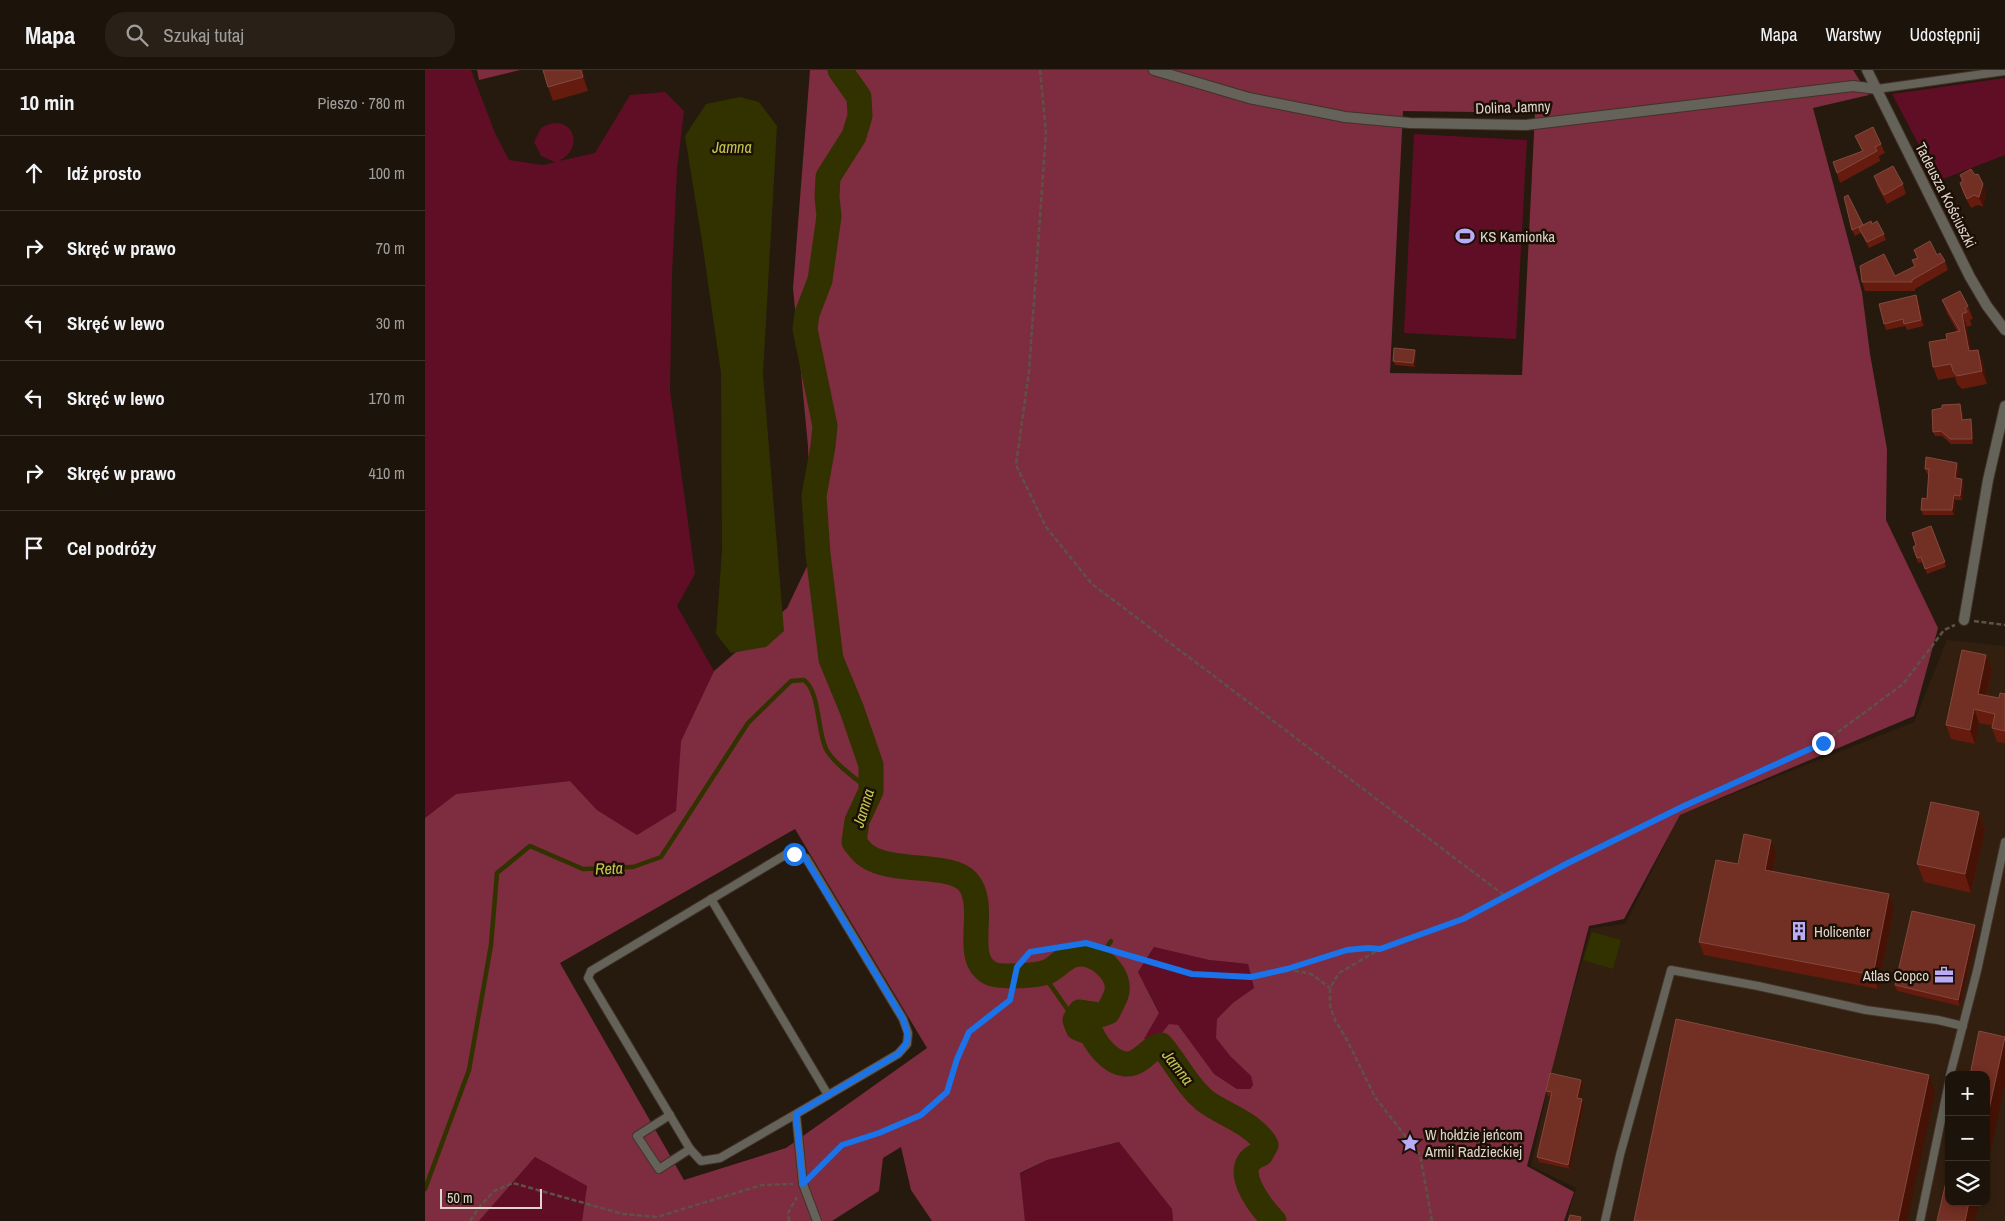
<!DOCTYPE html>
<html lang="pl">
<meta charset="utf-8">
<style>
:root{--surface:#1c130a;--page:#292018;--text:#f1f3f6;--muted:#a09e9c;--line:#3a322b}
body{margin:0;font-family:"Archivo Narrow",sans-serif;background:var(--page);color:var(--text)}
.controls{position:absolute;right:15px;bottom:15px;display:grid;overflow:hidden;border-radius:10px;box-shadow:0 2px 8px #0003}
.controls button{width:45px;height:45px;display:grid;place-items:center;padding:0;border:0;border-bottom:1px solid var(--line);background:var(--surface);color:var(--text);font:25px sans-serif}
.scale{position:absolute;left:15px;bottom:12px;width:102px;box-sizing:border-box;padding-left:5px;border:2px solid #dfd5ce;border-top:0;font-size:14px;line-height:18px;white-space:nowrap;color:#dfd5ce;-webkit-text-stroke:4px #1c1005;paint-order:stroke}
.stop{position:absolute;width:15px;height:15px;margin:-11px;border:4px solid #1a73e8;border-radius:50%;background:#fff}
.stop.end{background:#1a73e8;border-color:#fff;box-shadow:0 1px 5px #0008}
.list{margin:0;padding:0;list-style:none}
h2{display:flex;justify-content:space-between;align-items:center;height:65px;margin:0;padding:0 20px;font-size:21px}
h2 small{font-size:16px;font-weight:400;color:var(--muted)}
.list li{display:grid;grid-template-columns:32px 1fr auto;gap:15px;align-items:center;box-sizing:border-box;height:75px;padding:0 20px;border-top:1px solid var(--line)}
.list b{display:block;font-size:19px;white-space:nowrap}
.list em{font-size:16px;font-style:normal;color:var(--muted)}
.icon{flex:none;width:28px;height:28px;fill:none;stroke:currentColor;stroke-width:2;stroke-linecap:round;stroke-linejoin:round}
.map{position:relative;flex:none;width:1580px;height:1151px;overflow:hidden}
header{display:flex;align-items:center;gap:30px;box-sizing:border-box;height:70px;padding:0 25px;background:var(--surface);border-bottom:1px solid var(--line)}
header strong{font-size:24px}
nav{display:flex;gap:28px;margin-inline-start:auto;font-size:18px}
.search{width:350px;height:45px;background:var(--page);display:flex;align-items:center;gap:12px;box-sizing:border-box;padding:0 18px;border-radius:20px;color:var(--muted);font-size:19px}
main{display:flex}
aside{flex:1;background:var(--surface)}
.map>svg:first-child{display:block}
.built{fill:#321f0f;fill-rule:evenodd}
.green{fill:#5f0e26}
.forest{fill:#7e2c3f;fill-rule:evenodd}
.water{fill:#313200}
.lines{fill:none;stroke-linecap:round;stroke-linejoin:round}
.stream{stroke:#313200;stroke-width:4.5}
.river{stroke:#313200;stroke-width:25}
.service-casing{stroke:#403328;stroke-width:10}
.minor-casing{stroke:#403328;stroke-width:12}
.path{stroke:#5e5247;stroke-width:2.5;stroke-dasharray:5 2.5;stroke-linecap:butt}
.service{stroke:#65625a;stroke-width:8}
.minor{stroke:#65625a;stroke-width:10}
.wall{fill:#651b0e}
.shaded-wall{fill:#461205}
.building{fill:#722f23;stroke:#83493e}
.route{stroke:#1a73e8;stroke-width:6}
.labels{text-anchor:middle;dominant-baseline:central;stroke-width:5;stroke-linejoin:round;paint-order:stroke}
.street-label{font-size:15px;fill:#dfd5ce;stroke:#1c1005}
.poi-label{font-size:15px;fill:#dfd5ce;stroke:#1c1005;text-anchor:start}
.water-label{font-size:16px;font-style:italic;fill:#c3c94f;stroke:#1c1005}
</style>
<header>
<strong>Mapa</strong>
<div class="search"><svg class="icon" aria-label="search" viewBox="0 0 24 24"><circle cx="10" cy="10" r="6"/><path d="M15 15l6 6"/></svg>Szukaj tutaj</div>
<nav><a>Mapa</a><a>Warstwy</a><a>Udostępnij</a></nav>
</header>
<main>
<aside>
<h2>10 min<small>Pieszo · 780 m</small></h2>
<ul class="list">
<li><svg class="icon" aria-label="ahead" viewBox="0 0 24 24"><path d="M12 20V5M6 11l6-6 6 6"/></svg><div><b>Idź prosto</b></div><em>100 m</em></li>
<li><svg class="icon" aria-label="right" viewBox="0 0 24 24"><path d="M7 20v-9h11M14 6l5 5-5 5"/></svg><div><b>Skręć w prawo</b></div><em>70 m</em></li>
<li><svg class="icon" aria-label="left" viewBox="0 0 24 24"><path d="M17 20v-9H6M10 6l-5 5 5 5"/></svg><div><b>Skręć w lewo</b></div><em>30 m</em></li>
<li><svg class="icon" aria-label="left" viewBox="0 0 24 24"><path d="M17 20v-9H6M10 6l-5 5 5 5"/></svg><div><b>Skręć w lewo</b></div><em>170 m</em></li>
<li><svg class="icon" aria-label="right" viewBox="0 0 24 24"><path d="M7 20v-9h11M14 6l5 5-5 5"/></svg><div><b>Skręć w prawo</b></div><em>410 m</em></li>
<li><svg class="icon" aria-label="arrive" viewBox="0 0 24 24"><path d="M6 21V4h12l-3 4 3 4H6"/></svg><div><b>Cel podróży</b></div></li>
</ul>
</aside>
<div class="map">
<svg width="1580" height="1151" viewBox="0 0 1580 1151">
<rect width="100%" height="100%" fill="#26190d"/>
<path class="built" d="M1522,570L1580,576V1151H1141L1151,1118L1106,1096L1128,993L1166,858L1200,854L1255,745L1489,652ZM1524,1005H1561V1132H1524Z"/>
<g class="green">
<path d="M0,0H46L70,63L84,90L118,95L130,92L116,86L109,72L116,58C145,40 163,76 134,91L170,83L205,25L240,22L259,41L252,99L247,205L245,320L270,504L252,536L289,601L256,671L252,741L212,765L172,740L145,711L31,724L0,748Z"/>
<polygon points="1580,8 1580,85 1513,111 1467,24"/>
<polygon points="989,64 1102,70 1091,269 979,263"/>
<polygon points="729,877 784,890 823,894 829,918 809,932 806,987 826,1006 828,1015 825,1019 812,1019 788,1004 753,955 744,955 733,968 718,970 734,942 713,902"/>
<polygon points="695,1072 747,1139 748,1151 600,1151 595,1104 622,1090"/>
<polygon points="110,1087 162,1116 157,1151 54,1151"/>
</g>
<g class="forest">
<polygon points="52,0 95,0 54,10"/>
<path d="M385,0H1428L1444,25L1388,38L1437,222L1445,284L1462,379L1461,450L1513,558L1489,646L1255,745L1199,849L1164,856L1102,1096L1149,1122L1139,1151H748L747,1139L694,1072L622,1090L595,1103L600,1151H507L486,1120L476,1077L458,1088L454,1121L407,1151H157L162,1116L110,1087L54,1151H0V748L31,724L145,711L172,740L212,765L251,741L256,671L289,601L362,538L385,490L383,376L368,218ZM978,41L1110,43L1097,305L965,303ZM370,759L502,978L361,1078L259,1110L135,893ZM729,877L784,890L823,894L829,918L809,932L792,949L791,968L806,987L826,1006L828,1015L825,1019H812L789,1004L753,955L744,954L733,968L719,969L734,943L713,902Z"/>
</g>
<g class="water">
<polygon points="315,27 334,32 352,56 338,304 359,561 341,577 306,583 291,564 297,480 296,303 277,171 260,66 281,34"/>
<polygon points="1167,862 1196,870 1188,899 1158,890"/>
</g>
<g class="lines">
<g class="stream">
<polyline points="674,889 686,871"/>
<polyline points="617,903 650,950"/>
<path d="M0,1119L44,1000L66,875L72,803L105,776L158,799L208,797L236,787L323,653L366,611L379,610C395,622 392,660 401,679C409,694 433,710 446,721"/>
</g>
<path class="river" d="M415,0L434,27L435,46L429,66L403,107L402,127L404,146L395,210L382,244L380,259L400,356L398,376L389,426L393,484L406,589L427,640L446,695V721L432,751L429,772C433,777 437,783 442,786C468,804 526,792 543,812C564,837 536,888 565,903C575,908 614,906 624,901C635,895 643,883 657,884C675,885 698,906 691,925C689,931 685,937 683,942L675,945L655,942L650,950L653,958L666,963C674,979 694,1004 714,990C723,984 726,978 736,975C751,992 761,1015 779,1030C798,1045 829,1053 841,1075L836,1084C802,1095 835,1136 849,1151"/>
<g class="service-casing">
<g id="service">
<polyline points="1452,19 1580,1"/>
<polyline points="286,829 403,1025"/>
<polyline points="1525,1005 1552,901 1580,772"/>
<polyline points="371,1044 473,984 482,974 483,963 478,949 381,788 369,783 360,785 166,901 163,908 265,1079 276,1091 295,1088 371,1044 378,1114 392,1151"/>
<polyline points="245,1045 212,1066 234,1099 265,1079"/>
<polyline points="1180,1151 1195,1085 1246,900 1333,916 1441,940 1513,950 1538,956"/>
<polyline points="1495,1151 1524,1012"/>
</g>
</g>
<g class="minor-casing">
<g id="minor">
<polyline points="729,0 824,28 920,47 985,53 1101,55 1428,16 1452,19"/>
<polyline points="1442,0 1545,207 1562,236 1580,260"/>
<polyline points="1539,550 1563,410 1580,336"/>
</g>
</g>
<g class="path">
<polyline points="615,0 621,63 604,301 591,395 621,457 667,514 1080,826"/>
<polyline points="1549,551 1580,555"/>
<path d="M863,898C892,888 923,876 955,879"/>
<polyline points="388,1104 417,1075 455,1063 496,1045 522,1022 532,989 544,962 568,945 585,930 593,897 605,882 661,873 767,904 826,907 862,899 886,904 905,918"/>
<polyline points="45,1151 56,1135 69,1121 88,1113 198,1144 232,1147 337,1115 368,1114"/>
<polyline points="364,1151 363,1143 372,1127"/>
<polyline points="1007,1151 995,1085 950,1027 922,970 910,950 905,936 905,918 914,903 955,879 1038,849 1143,793 1259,736 1398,673 1478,614 1519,560 1530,555"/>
</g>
<use href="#service" class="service"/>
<use href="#minor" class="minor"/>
</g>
<g class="wall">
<polygon points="157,0 163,21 128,31 123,17"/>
<polygon points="1430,66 1456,74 1460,83 1454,86 1455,91 1415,113 1408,92 1437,81"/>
<polygon points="1535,105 1550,105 1561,123 1558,137 1553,135 1546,138 1538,123 1535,113 1537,112"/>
<polygon points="1449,106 1478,114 1481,124 1462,134 1452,116"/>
<polygon points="1447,154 1459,164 1461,170 1444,178 1436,163 1430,166 1427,160 1438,155"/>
<polygon points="1489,180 1512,185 1520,191 1523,200 1490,219 1490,221 1440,221 1437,212 1470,206 1490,196 1487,190 1492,188"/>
<polygon points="1491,225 1493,231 1499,256 1482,260 1480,256 1461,260 1459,254"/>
<polygon points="1517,230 1543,236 1548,249 1545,250 1547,255 1542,257 1546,281 1553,280 1558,292 1562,314 1537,319 1532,314 1530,307 1513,310 1508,297 1522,269 1532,261 1522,243"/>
<polygon points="990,280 991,284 990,297 970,295 968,291"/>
<polygon points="1535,334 1537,339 1538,350 1547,354 1548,374 1526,374 1517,366 1510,366 1508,362"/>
<polygon points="1534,397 1533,408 1539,414 1537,430 1530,430 1529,445 1498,445 1496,440 1502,429 1504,404 1502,404 1500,399"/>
<polygon points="1506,456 1521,497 1502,504 1498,492 1493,493 1488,477 1491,475"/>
<polygon points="1561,585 1567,599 1561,626 1574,628 1580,624 1580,673 1572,672 1567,658 1568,656 1554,653 1550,674 1526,669 1521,655"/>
<polygon points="1554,742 1560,760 1546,823 1499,812 1492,794"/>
<polygon points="1351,784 1347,801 1464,824 1469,838 1453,919 1279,885 1274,872 1313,794"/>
<polygon points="1550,855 1552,861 1535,936 1472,921 1470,915"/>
<polygon points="1156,1010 1158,1015 1154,1029 1159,1034 1145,1099 1114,1092 1112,1087 1126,1026 1123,1026 1121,1021"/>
</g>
<g class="shaded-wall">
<polygon points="156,0 157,0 163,21 158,7"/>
<polygon points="1558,114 1561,123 1558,137 1554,127"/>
<polygon points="1491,225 1493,231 1499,256 1496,250"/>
<polygon points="1537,244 1542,257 1549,294 1544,281"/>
<polygon points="990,280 991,284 990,297 988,293"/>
<polygon points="1553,280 1558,292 1562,314 1557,301"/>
<polygon points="1535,334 1537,339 1538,355 1537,350"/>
<polygon points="1546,349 1547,354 1548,374 1547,369"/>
<polygon points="1532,393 1534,397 1532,413 1530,408"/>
<polygon points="1537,409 1539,414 1537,430 1535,426"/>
<polygon points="1529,425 1530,430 1529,445 1527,440"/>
<polygon points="1561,585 1567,599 1558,638 1553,624"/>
<polygon points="1549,639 1554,653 1550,674 1545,660"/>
<polygon points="1554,742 1560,760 1546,823 1540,804"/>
<polygon points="1346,770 1351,784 1345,813 1340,800"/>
<polygon points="1464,824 1469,838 1453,919 1448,905"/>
<polygon points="1550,855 1552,861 1535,936 1533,930"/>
<polygon points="1580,967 1580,1014 1561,1101 1561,1053"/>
<polygon points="1504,1005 1510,1022 1482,1151 1473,1151"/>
<polygon points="1156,1010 1158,1015 1153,1033 1152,1028"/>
<polygon points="1157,1029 1159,1034 1145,1099 1143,1095"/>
<polygon points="1544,1132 1554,1132 1550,1151 1540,1151"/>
</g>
<g class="building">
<polygon points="118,0 156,0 158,7 123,17"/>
<polygon points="1448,57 1456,74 1450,77 1452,81 1412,103 1408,92 1438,81 1430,66"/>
<polygon points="1468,96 1478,114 1459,125 1449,106"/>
<polygon points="1546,99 1550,105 1553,104 1558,114 1554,127 1549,125 1542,129 1535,113 1538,111 1535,105"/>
<polygon points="1423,125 1438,155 1446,151 1447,154 1452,151 1459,164 1442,172 1434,158 1438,155 1427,160 1419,127"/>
<polygon points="1505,171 1512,185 1515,183 1520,191 1487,210 1487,212 1437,212 1435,196 1459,184 1470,206 1490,196 1487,190 1493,188 1489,180"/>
<polygon points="1535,221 1543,236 1540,238 1542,242 1537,244 1544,281 1553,280 1557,301 1532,306 1528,301 1526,294 1508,297 1504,272 1522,269 1521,264 1535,261 1517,230"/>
<polygon points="1491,225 1496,250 1479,254 1478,249 1459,254 1454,234"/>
<polygon points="969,278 990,280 988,293 968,291"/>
<polygon points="1535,334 1537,350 1546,349 1547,369 1525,369 1516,361 1508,362 1507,340 1517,338 1517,335"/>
<polygon points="1501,387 1532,393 1530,408 1537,409 1535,426 1529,425 1527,440 1496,440 1497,428 1502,429 1504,399 1500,399"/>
<polygon points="1506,456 1520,492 1500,499 1496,487 1492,488 1488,477 1491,475 1487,463"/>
<polygon points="1537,580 1561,585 1553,624 1574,628 1575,623 1580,624 1580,661 1567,658 1570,644 1549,639 1545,660 1521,655"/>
<polygon points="1506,732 1554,742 1540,804 1492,794"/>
<polygon points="1319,764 1346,770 1340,800 1464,824 1448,905 1274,872 1291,790 1313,794"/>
<polygon points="1487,841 1550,855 1533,930 1470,915"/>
<polygon points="1251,949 1504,1005 1473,1151 1209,1151"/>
<polygon points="1554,961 1580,967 1561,1053 1561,1005 1545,1005"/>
<polygon points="1125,1003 1156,1010 1152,1028 1157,1029 1143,1095 1112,1087 1127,1022 1121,1021"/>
<polygon points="1524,1099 1524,1132 1544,1132 1540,1151 1512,1151"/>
<polygon points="1145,1145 1156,1147 1155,1151 1143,1151"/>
</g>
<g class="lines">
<path class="route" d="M369,784L380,788L478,949C484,967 486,970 473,984L371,1044L378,1114L417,1075L454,1063L496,1045L522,1022L532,989L544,962L585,930L592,897L605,882L661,873L767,904L826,907L862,899L922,880L943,878L955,879L1038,849L1143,793L1259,736L1398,673"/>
</g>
<defs>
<g id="stadium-bare" transform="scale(1.5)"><path d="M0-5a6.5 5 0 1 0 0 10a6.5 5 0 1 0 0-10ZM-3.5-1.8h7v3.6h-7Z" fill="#b9abf7" stroke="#1c1005" stroke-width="2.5" paint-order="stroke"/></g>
<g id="building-bare" transform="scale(1.5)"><path d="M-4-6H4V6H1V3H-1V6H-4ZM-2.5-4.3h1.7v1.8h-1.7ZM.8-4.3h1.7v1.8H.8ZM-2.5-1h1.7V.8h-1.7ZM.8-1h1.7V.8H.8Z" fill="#b9abf7" stroke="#1c1005" stroke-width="2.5" paint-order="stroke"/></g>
<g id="office-bare" transform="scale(1.5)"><path d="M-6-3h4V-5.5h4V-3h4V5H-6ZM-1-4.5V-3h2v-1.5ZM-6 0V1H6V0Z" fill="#b9abf7" stroke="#1c1005" stroke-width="2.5" paint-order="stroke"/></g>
<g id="sight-bare" transform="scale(1.5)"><path d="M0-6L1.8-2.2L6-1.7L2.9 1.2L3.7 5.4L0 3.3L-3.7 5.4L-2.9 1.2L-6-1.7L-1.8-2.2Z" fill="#b9abf7" stroke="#1c1005" stroke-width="2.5" paint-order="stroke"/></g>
</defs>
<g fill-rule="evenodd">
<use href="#stadium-bare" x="1040" y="166"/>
<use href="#building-bare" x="1374" y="861"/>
<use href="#office-bare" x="1519" y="905"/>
<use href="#sight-bare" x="985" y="1073"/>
</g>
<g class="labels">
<g class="street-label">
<text transform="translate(1088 37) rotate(-2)">Dolina Jamny</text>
<text transform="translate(1521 125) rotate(63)">Tadeusza Kościuszki</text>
</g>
<g class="poi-label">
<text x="1055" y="166">KS Kamionka</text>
<text x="1389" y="861">Holicenter</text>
<text x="1504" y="905" text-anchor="end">Atlas Copco</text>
<text x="1000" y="1064">W hołdzie jeńcom<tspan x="1000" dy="17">Armii Radzieckiej</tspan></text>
</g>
<g class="water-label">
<text x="307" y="77">Jamna</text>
<text transform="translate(438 738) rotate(-73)">Jamna</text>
<text transform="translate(184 798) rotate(-2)">Reta</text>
<text transform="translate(753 997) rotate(52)">Jamna</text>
</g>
</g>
</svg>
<div class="controls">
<button>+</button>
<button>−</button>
<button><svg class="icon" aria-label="layers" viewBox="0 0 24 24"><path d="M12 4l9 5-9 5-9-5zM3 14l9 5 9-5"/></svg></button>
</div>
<div class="scale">50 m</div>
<div class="stop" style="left:369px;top:784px"></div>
<div class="stop end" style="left:1398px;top:673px"></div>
</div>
</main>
